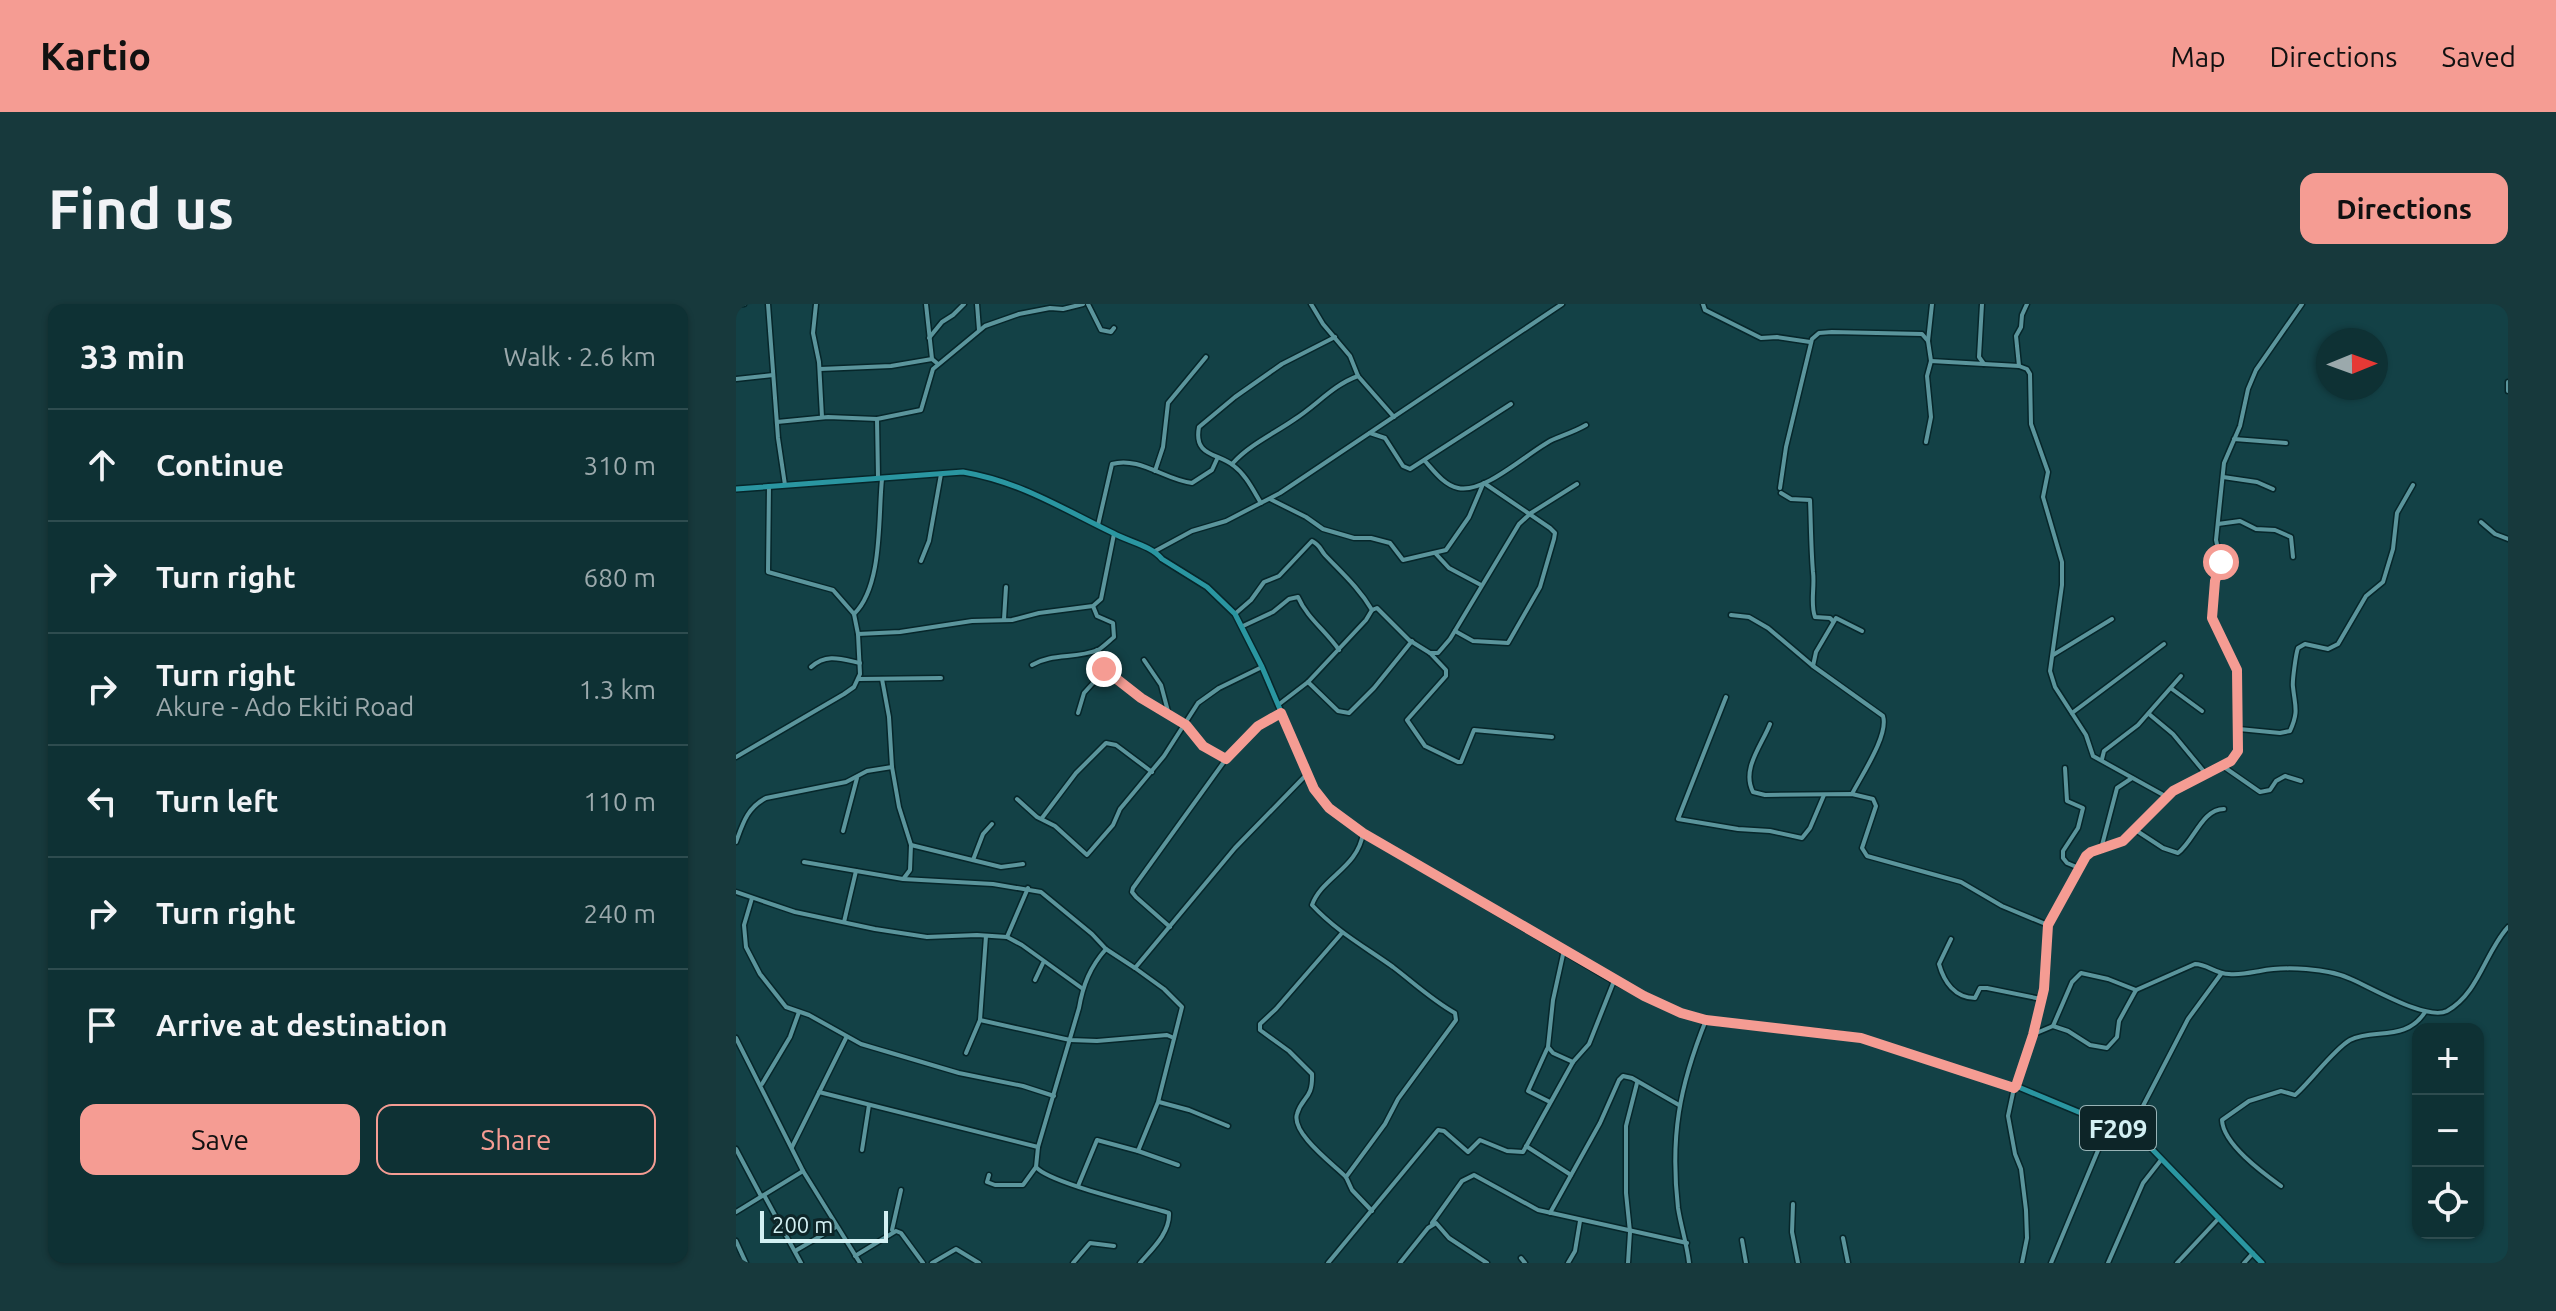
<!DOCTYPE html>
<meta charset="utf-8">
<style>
:root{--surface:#0e3134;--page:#17393c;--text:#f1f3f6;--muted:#9ba9ac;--line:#2e4c4f;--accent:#f59c93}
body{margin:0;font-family:Ubuntu,sans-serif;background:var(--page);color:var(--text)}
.controls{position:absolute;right:24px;bottom:24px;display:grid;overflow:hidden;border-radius:16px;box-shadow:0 2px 6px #0004}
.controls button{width:72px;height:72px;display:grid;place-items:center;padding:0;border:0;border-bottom:2px solid var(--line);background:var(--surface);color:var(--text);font:40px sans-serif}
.compass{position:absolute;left:1580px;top:24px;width:72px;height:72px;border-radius:50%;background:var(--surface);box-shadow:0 2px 6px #0004;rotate:89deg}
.scale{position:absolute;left:24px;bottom:20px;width:128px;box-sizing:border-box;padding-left:8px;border:4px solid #d3f0f3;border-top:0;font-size:22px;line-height:28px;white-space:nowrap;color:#d3f0f3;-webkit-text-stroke:6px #0d2528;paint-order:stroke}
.stop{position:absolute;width:24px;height:24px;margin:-18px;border:6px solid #f59c93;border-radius:50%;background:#fff}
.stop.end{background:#f59c93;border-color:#fff;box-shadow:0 2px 8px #0008}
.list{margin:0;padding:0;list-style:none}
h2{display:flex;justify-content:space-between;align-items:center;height:104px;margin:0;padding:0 32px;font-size:34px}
h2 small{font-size:26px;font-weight:400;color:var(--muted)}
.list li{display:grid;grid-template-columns:52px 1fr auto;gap:24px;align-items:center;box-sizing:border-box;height:112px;padding:0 32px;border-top:2px solid var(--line)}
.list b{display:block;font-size:30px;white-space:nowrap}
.list p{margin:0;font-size:26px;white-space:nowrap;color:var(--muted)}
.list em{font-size:26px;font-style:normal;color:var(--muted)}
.actions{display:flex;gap:16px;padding:24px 32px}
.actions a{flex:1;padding:18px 0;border:2px solid var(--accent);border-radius:16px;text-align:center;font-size:28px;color:var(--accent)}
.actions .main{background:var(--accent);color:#111}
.icon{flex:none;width:44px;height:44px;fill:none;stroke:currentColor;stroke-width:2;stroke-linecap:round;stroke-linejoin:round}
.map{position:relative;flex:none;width:1772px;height:959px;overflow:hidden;border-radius:16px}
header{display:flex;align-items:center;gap:48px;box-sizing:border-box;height:112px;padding:0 40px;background:var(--accent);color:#111}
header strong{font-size:38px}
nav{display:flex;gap:44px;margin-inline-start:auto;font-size:28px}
.intro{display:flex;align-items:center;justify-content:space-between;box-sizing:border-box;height:192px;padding:0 48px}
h1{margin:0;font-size:56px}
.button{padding:20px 36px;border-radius:16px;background:var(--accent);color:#111;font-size:28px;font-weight:700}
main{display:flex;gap:48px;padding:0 48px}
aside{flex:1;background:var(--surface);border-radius:16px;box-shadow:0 2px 6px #0004}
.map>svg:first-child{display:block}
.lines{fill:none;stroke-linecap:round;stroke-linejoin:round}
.minor-casing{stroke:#06262a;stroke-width:7}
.major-casing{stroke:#06262a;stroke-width:8}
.minor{stroke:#5b959c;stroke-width:4}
.major{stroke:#2a96a1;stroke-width:5}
.route{stroke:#f59c93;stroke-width:10}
.labels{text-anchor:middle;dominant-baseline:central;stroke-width:7;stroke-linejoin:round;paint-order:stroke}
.shield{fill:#0d2528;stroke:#98b3b6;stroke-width:2}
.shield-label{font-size:26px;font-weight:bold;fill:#d3f0f3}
</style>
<header>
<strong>Kartio</strong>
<nav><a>Map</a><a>Directions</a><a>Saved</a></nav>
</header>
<div class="intro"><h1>Find us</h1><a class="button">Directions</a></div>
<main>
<aside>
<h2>33 min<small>Walk · 2.6 km</small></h2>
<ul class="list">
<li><svg class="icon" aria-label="ahead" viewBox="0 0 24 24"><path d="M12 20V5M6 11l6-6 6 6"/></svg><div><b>Continue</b></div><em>310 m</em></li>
<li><svg class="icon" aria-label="right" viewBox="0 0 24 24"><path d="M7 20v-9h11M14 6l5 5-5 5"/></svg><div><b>Turn right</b></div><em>680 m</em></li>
<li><svg class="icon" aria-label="right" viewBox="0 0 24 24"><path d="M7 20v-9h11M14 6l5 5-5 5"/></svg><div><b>Turn right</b><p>Akure - Ado Ekiti Road</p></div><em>1.3 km</em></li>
<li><svg class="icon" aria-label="left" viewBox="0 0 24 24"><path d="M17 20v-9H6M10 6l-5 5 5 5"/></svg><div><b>Turn left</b></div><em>110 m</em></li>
<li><svg class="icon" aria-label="right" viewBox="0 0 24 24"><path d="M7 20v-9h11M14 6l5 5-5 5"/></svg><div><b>Turn right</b></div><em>240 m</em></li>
<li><svg class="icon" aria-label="arrive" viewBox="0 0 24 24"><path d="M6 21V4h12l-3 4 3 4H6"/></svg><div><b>Arrive at destination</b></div></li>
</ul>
<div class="actions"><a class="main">Save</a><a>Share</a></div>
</aside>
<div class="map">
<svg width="1772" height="959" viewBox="0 0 1772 959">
<rect width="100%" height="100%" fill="#134146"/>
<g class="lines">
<g class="minor-casing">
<g id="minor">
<polyline points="32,0 42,134 49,181"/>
<polyline points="80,0 77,29 83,58 86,113"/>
<polyline points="190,0 196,55 202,60"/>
<polyline points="241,0 243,26"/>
<polyline points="352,0 365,26 375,28 378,24"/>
<polyline points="575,0 587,20 614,52 622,72 658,113"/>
<polyline points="967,0 969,6 1025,34 1041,33 1074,38"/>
<polyline points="1246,0 1243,53 1248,60"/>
<polyline points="0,1 8,0"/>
<polyline points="193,34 206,18 217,11 228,0"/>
<polyline points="1195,57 1283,62 1291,65 1294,70 1295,120 1312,168 1307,193 1326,258 1326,281 1314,367 1319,383 1350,431 1357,452 1431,493"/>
<polyline points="1283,62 1280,32 1285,23 1286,11 1291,0"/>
<polyline points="84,65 155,62 196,55"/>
<polyline points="0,75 37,71"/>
<polyline points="1772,78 1772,87"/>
<polyline points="41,118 92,113 141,115"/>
<polyline points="634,129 649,134 667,162 674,165 775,100"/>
<polyline points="1498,135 1550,139"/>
<polyline points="1190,138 1195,113 1191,72 1195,57 1192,37 1196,0"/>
<path d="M689,157C698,167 708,181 722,184C749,190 792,148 816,136C827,131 838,128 850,121"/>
<path d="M497,159C513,141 539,129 559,115C581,101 597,81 622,72"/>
<polyline points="419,167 427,143 432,99 470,53"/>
<polyline points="142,173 141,115 185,106 197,65 249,22 283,10 314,4 327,5 347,0"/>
<polyline points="1487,173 1521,178 1537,185"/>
<polyline points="1044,184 1050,143 1076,35 1083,29 1096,28 1186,30 1192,37"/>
<path d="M1045,189L1055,195L1074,196C1075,221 1075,244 1077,268C1079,283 1074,300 1079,313L1094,314L1097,317"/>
<polyline points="534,195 570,213 587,225 618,234 635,234 654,239 667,256 710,246 733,213 747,180"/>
<path d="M525,199C517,186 510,171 498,162C483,149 457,153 463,123L499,93L546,60L599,33"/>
<polyline points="1745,218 1759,230 1772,235"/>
<polyline points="1482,220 1504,217 1520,225 1539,226 1555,233 1557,253"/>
<path d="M362,221L376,160C403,152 429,176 456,179L476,166L481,155"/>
<polyline points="419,247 456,227 490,217 544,189 826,0"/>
<polyline points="700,250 713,264 745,281"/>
<polyline points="185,257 193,237 205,170"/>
<path d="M500,309L515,296L528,278L543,272L576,237C584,241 584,245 589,251C606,269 623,284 636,306L641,304L673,336L694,349L710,366V372L671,416L689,442L722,458H725L738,426L816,433"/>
<path d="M118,310C147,282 142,213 146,175"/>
<path d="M995,311L1013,313L1032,324L1077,362L1147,412C1153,431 1125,472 1116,490"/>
<polyline points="268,315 270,283"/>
<path d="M507,322L537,308L553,295L562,293C571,314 590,327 603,346"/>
<polyline points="719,327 737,337 772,339 804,283 818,235 819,229 814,224 748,179"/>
<polyline points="122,330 164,328 236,317 276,316 303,309 357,302 365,295 378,230"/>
<polyline points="694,349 702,349 714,335 783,220 795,209 841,180"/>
<polyline points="1317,351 1376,315"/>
<polyline points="408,356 425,381 433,411"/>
<path d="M296,361C316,349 339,355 362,346C367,343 373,337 378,333L377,319L361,312L357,302"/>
<polyline points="1077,362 1080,348 1100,314 1126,327"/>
<path d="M75,363C91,349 105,355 124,359"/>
<polyline points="368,365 405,394 450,421 467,442 490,455"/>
<polyline points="123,375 205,374"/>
<polyline points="146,375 153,413 156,463 163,503 175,541 174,566 168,574"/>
<polyline points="572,378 602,407 613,409 638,384 676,337"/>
<polyline points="1436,385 1466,407"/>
<polyline points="990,393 942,515 1002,525 1034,527 1066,534 1074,524 1088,491"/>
<polyline points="542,401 572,378 630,316 636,306"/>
<polyline points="342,409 348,389 368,367 361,353 361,346"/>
<polyline points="1336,409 1428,340"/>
<polyline points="1413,410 1437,430 1470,470"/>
<path d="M1034,420C1026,441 1005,465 1017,488L1029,491L1116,490L1137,495L1140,502L1126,544L1131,552L1225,578L1266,602L1312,621"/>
<path d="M1503,425L1544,429L1554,427C1563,407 1559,403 1557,383C1556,378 1560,349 1562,344L1569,340L1592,345L1602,340L1630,292L1647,278L1657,245L1661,209L1677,181"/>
<polyline points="0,453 108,390 118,383 124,370 122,330 118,310 97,286 32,268 33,182"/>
<polyline points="1366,455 1368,447 1402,421 1445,372"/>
<polyline points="1488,463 1524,488 1534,486 1540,477 1549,472 1565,477"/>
<polyline points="1329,464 1331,497 1347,504 1342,524 1327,547 1327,554 1331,559 1343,564"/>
<polyline points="281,495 301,513 319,522 351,551 377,521 384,505 428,452 462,399 483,384 526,363"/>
<polyline points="306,514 340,469 370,439 380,441 416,468"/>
<path d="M1398,525L1427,544L1442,549C1458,537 1466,505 1488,505"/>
<polyline points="107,527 121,474"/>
<path d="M627,529C622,564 586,573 576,601C600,627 629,643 657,663C678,679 696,696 719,709L720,716L662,795L649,820L610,873L616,886L636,907"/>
<path d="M0,538C7,519 11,504 30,494L110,478L131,467L156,463"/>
<polyline points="175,541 265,563 287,560"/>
<polyline points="1365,545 1381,484 1396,474"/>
<polyline points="237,556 247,530 256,520"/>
<polyline points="68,558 167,575 257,580 305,588 356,630 370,645 399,664 499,544 571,470"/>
<polyline points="0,588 59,608 139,625 191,633 241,631 271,633 286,641 347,685"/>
<polyline points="16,594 8,621 10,643 24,670 50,703 73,711 125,740 223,769 287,782 318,792"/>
<polyline points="108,618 120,567"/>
<polyline points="434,623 400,593 396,588 397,584 490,455 522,422 545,409"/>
<path d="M606,629L540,705L524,720V726L553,747L576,770C577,796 566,792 561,810C555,829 597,860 610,873"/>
<polyline points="250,632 244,716 334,736 361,737 431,731 438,734"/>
<polyline points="271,633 292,584"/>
<path d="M1215,635L1203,660C1208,678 1219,694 1239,694L1244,684H1251L1305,695"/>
<path d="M370,645C354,663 347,681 343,704L302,843L300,863C313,879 408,901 433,909C434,929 416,945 404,959"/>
<polyline points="828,646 817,696 812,743 817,749 837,758"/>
<polyline points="399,664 428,685 446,703 422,798 402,847"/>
<polyline points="299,676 307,659"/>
<path d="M1317,722L1336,678L1345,669L1372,675L1400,686L1459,660C1471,660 1480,670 1493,670C1504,671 1513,669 1524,667C1549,662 1592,664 1615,675C1636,684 1691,717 1711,707C1743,689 1749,648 1772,623"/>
<polyline points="1298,730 1317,722 1332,727 1354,741 1371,744 1381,733 1383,717 1400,686"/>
<polyline points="0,734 67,867 124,959"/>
<polyline points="811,745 792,787 814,798"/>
<polyline points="230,749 244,716"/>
<polyline points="26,780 54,733 63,708"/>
<polyline points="1280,782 1297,731 1308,685 1312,621 1350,552 1387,537 1437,487 1495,457 1502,447 1501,366 1476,314 1479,277 1485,258 1480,236 1488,159 1504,122 1512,85 1520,66 1566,0"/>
<polyline points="1278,784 1272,812 1279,850 1285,865 1290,906 1291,934 1286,959"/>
<polyline points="83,788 302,843"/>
<polyline points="423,798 453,806 492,822"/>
<polyline points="1393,829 1452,715 1485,670"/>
<polyline points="790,842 835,871"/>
<polyline points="56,843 110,734"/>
<polyline points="0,845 25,892"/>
<polyline points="126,846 133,801"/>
<polyline points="253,871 251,878 259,881 287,881 300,863"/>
<polyline points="342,882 361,836 402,847 442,861"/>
<path d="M1545,882C1527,869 1487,840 1486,816L1513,797L1545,787L1559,791C1574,778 1598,745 1614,736C1638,724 1670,738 1689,708"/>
<polyline points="28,891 65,959"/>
<polyline points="1057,900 1056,928 1062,959"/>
<polyline points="0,908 67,867"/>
<polyline points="814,909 864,819 883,776 887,772 896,774 943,801"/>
<polyline points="696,919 726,877 738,871 802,906 951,939"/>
<polyline points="156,926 165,886"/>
<polyline points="1107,934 1112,959"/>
<polyline points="1006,936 1010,959"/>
<polyline points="0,937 10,959"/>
<polyline points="59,947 100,923"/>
<polyline points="119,952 160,927 165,929 187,959"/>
<polyline points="785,954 789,959"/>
<polyline points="196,959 220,945 243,959"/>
<polyline points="337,959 354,939 378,942"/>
<polyline points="592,959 702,826 708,827 732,848 744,836 771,847 787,848 837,758 853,740 878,677"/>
<polyline points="664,959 692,924 700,919 713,934 751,959"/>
<polyline points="832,959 839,947 844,917"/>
<polyline points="892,959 894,928 890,889 890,822 901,779"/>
<path d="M953,959C951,940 945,923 942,904C934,833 943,783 970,716"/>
<polyline points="1315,959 1373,820"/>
<polyline points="1372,959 1407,879 1425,856"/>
<polyline points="1441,959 1483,914"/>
<polyline points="1508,959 1517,949"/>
</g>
</g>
<g class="major-casing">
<path id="major" d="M0,185L227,168C285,178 325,204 377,229C393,238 414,241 426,255L471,283L499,310L526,363L578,485L593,504L627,529L878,677L945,709L986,719L1094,729L1125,734L1278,784L1280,782L1393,829L1414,843L1526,959"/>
</g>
<use href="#minor" class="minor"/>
<use href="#major" class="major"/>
</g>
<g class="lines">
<polyline class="route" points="368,365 405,394 450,421 467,442 490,455 522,422 545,409 578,485 593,504 627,529 908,692 945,709 970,716 1125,734 1278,784 1280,782 1297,731 1308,685 1312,621 1350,552 1355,548 1387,537 1437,487 1495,457 1502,447 1501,366 1476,314 1479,277 1485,258"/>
</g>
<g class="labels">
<rect class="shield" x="1344" y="802" width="76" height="44" rx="6"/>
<g class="shield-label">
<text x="1382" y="824">F209</text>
</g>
</g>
</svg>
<div class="controls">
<button>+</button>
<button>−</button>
<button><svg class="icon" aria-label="locate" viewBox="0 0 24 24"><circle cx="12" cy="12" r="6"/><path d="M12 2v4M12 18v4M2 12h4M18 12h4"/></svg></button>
</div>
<svg class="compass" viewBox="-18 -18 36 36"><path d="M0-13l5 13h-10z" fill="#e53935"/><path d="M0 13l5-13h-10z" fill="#9ba9ac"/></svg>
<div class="scale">200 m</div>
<div class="stop" style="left:1485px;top:258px"></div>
<div class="stop end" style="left:368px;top:365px"></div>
</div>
</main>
